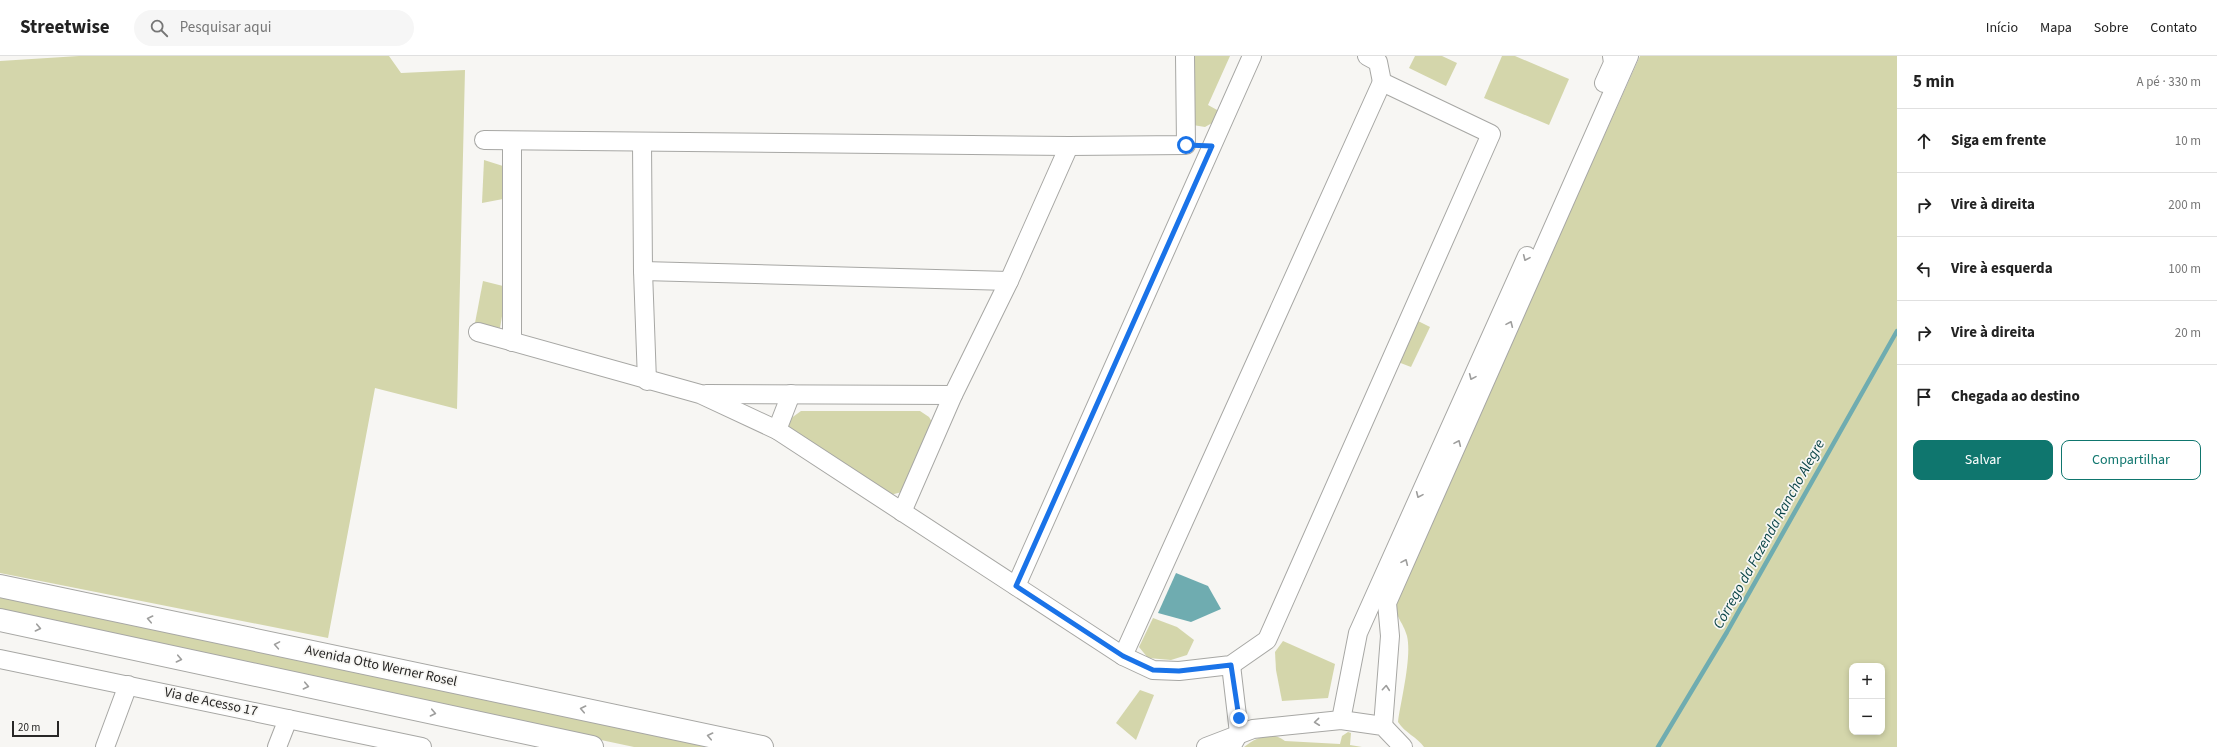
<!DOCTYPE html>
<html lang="pt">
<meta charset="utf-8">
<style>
:root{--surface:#fff;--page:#f6f6f6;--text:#222;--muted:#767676;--line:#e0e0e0;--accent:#0f766e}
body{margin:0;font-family:"Source Sans 3",sans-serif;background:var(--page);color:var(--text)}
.controls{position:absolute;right:12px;bottom:12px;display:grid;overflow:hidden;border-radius:8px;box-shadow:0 2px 6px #0003}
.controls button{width:36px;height:36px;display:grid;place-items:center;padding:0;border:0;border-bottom:1px solid var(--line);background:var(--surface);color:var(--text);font:20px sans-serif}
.scale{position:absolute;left:12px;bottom:10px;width:47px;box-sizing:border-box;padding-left:4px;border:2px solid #282726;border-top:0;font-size:11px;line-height:14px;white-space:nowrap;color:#282726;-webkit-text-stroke:3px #f7f6f3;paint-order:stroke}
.stop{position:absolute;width:12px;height:12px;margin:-9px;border:3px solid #1a73e8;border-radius:50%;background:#fff}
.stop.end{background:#1a73e8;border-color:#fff;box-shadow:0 1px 4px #0008}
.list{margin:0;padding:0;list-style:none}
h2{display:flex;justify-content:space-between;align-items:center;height:52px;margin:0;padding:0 16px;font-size:17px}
h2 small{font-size:13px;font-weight:400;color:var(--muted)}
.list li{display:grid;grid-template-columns:26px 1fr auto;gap:12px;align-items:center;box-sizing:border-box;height:64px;padding:0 16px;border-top:1px solid var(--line)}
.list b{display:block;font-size:15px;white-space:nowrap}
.list em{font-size:13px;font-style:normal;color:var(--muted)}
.actions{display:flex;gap:8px;padding:12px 16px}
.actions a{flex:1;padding:9px 0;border:1px solid var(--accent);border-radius:8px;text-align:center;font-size:14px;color:var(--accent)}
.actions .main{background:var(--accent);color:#fff}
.icon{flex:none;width:22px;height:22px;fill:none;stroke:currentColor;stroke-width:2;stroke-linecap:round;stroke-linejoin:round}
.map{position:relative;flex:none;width:1897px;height:691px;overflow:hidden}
header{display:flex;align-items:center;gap:24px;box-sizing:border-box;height:56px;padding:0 20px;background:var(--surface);border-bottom:1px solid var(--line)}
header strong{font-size:19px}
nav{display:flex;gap:22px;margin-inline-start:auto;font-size:14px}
.search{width:280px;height:36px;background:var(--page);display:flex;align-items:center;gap:10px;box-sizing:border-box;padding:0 14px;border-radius:22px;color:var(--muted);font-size:15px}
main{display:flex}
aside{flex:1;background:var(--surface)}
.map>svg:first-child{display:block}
.green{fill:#d4d6ab;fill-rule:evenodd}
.water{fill:#6facb0}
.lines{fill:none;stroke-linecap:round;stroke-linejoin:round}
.stream{stroke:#6facb0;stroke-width:4.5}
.minor-casing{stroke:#a7a7a4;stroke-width:20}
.tertiary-casing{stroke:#a7a7a4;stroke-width:24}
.minor{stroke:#fff;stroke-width:18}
.tertiary{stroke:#fff;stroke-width:22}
.oneway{stroke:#9e9e9d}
.route{stroke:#1a73e8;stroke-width:5}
.labels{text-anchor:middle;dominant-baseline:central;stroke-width:3.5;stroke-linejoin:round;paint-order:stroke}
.street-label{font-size:14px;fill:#282726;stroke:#f7f6f3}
.water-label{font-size:15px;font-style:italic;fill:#0b4548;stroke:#f7f6f3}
</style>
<header>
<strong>Streetwise</strong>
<div class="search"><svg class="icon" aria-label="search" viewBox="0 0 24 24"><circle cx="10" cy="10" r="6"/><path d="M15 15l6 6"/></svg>Pesquisar aqui</div>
<nav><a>Início</a><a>Mapa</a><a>Sobre</a><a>Contato</a></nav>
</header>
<main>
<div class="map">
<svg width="1897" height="691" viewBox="0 0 1897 691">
<rect width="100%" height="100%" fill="#f7f6f3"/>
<g class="green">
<polygon points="79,0 389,0 401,17 465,14 457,353 375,332 328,582 0,517 0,5"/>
<polygon points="1190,0 1230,0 1208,49 1219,55 1212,67 1205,71 1193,69"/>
<polygon points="1415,0 1442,0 1457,7 1446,30 1409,12"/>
<polygon points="1502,0 1515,0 1569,23 1549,69 1484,42"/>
<path d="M1640,0H1897V691H1424C1417,681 1405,677 1398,666C1401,644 1412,601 1407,580C1403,565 1396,564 1395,545ZM1852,610H1882V676H1852Z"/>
<polygon points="484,104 503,110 503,143 482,147"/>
<polygon points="483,225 507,231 500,272 475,267"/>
<polygon points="1418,265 1430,271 1411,311 1398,306"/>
<polygon points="801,355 920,355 929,361 932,366 902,436 890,439 788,372 790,363"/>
<polygon points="0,538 720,691 634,691 0,557"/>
<polygon points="1153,562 1177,571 1194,584 1187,599 1171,604 1148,602 1139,591"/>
<polygon points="1283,585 1335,608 1328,642 1282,645 1276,614 1275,596"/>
<polygon points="1140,634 1154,639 1136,684 1116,667"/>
<path d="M1348,676L1351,677L1350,689L1362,691H1244C1257,681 1271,674 1285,685L1340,688L1342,680Z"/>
</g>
<polygon class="water" points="1176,517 1208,530 1221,553 1191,566 1158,557"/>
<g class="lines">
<polyline class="stream" points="1658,691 1727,576 1897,275"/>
<g class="minor-casing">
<g id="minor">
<polyline points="1604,27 1613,7 1612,0"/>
<polyline points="484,84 1069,90 1186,89 1185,0"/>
<polyline points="642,87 643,215 647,325"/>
<polyline points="643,215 1009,225"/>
<polyline points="478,276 700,338 777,374 1123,600 1153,614 1179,615 1231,609 1267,584 1491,78 1382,26 1378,6 1367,0"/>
<polyline points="512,286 512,85"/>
<polyline points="706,338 953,339"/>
<polyline points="777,374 791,338"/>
<polyline points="902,456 953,339 1009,225 1069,90"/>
<polyline points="1016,530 1252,0"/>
<polyline points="1123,600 1382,26"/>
<polyline points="0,603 422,691"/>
<polyline points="1231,609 1239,677 1234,686"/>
<polyline points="1341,664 1358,577 1527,200"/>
<polyline points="1383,670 1390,580 1387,547 1629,0"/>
<polyline points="105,691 128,629"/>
<polyline points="277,691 288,663"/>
<polyline points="1206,691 1253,673 1341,664 1383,670 1403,691"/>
</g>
</g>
<g class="tertiary-casing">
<g id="tertiary">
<polyline points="0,530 762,691"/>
<polyline points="0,564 592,691"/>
</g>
</g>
<use href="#minor" class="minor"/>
<use href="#tertiary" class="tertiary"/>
</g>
<defs><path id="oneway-chevron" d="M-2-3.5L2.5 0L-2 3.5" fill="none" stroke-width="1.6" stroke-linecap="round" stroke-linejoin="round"/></defs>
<g class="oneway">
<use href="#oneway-chevron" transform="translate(1526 202) rotate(114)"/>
<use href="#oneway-chevron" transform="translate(1510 268) rotate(-66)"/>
<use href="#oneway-chevron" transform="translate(1472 321) rotate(114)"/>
<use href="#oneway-chevron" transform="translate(1458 387) rotate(-66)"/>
<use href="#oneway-chevron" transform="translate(1419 439) rotate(114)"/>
<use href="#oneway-chevron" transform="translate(1405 506) rotate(-66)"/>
<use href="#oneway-chevron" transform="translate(150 563) rotate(-168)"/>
<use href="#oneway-chevron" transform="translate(38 572) rotate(12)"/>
<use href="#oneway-chevron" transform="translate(277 589) rotate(-170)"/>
<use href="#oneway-chevron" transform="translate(179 603) rotate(12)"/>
<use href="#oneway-chevron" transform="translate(306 630) rotate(12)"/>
<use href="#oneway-chevron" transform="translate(1386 632) rotate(-85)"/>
<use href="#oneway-chevron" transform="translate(583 653) rotate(-168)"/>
<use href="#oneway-chevron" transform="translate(433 657) rotate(12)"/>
<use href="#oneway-chevron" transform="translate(1317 666) rotate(174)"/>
<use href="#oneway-chevron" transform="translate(710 680) rotate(-168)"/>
</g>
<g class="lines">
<polyline class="route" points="1186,89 1212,90 1016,530 1123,600 1153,614 1179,615 1231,609 1239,662"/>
</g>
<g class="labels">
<g class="street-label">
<text transform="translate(381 610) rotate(12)">Avenida Otto Werner Rosel</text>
<text transform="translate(211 646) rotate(12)">Via de Acesso 17</text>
</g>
<g class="water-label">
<text transform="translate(1769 478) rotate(-61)">Córrego da Fazenda Rancho Alegre</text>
</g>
</g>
</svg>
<div class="controls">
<button>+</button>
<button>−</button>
</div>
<div class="scale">20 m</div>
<div class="stop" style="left:1186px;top:89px"></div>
<div class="stop end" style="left:1239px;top:662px"></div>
</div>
<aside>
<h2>5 min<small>A pé · 330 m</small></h2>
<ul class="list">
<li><svg class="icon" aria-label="ahead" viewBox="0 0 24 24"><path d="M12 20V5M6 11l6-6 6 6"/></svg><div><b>Siga em frente</b></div><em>10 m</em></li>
<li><svg class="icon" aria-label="right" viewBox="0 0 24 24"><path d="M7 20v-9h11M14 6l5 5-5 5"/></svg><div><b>Vire à direita</b></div><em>200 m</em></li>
<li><svg class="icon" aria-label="left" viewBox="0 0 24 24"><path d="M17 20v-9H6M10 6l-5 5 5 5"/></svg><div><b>Vire à esquerda</b></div><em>100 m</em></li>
<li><svg class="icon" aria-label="right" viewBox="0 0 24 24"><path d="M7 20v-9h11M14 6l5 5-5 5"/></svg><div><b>Vire à direita</b></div><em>20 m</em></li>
<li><svg class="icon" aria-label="arrive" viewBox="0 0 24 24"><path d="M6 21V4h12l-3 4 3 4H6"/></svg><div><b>Chegada ao destino</b></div></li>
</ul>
<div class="actions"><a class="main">Salvar</a><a>Compartilhar</a></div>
</aside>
</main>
